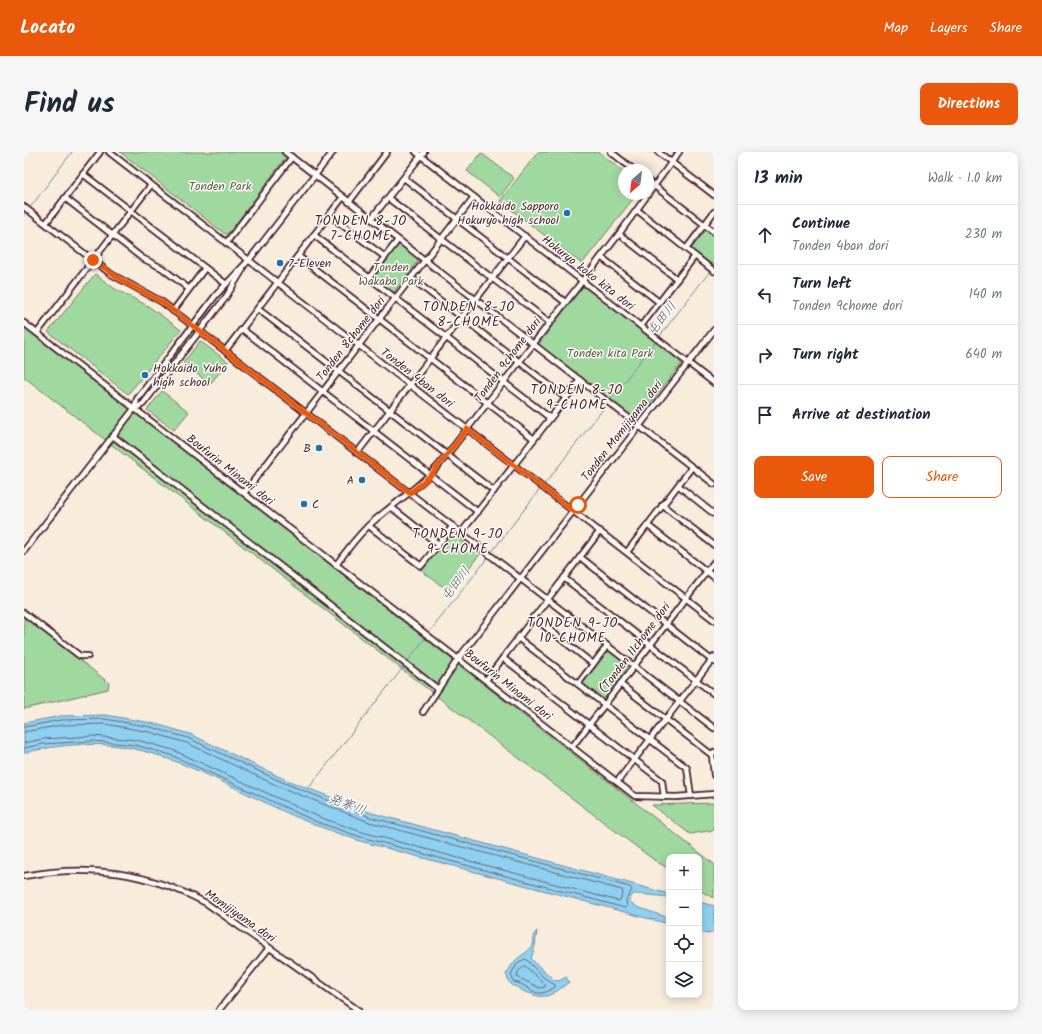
<!DOCTYPE html>
<meta charset="utf-8">
<style>
:root{--surface:#fff;--page:#f6f6f7;--text:#1f2937;--muted:#747a83;--line:#e0e1e3;--accent:#ea580c}
body{margin:0;font-family:Kalam,"Klee One",sans-serif;background:var(--page);color:var(--text)}
.controls{position:absolute;right:12px;bottom:12px;display:grid;overflow:hidden;border-radius:8px;box-shadow:0 2px 10px #0003}
.controls button{width:36px;height:36px;display:grid;place-items:center;padding:0;border:0;border-bottom:1px solid var(--line);background:var(--surface);color:var(--text);font:20px sans-serif}
.compass{position:absolute;left:594px;top:12px;width:36px;height:36px;border-radius:50%;background:var(--surface);box-shadow:0 2px 10px #0003;rotate:208deg}
.stop{position:absolute;width:12px;height:12px;margin:-9px;border:3px solid #ea580c;border-radius:50%;background:#fff}
.stop.end{background:#ea580c;border-color:#fff;box-shadow:0 1px 4px #0008}
.list{margin:0;padding:0;list-style:none}
h2{display:flex;justify-content:space-between;align-items:center;height:52px;margin:0;padding:0 16px;font-size:17px}
h2 small{font-size:13px;font-weight:400;color:var(--muted)}
.list li{display:grid;grid-template-columns:26px 1fr auto;gap:12px;align-items:center;box-sizing:border-box;height:60px;padding:0 16px;border-top:1px solid var(--line)}
.list b{display:block;font-size:15px;white-space:nowrap}
.list p{margin:0;font-size:13px;white-space:nowrap;color:var(--muted)}
.list em{font-size:13px;font-style:normal;color:var(--muted)}
.actions{display:flex;gap:8px;padding:12px 16px}
.actions a{flex:1;padding:9px 0;border:1px solid var(--accent);border-radius:8px;text-align:center;font-size:14px;color:var(--accent)}
.actions .main{background:var(--accent);color:#fff}
.icon{flex:none;width:22px;height:22px;fill:none;stroke:currentColor;stroke-width:2;stroke-linecap:round;stroke-linejoin:round}
.map{position:relative;flex:none;width:690px;height:858px;overflow:hidden;border-radius:8px}
header{display:flex;align-items:center;gap:24px;box-sizing:border-box;height:56px;padding:0 20px;background:var(--accent);color:#fff}
header strong{font-size:19px}
nav{display:flex;gap:22px;margin-inline-start:auto;font-size:14px}
.intro{display:flex;align-items:center;justify-content:space-between;box-sizing:border-box;height:96px;padding:0 24px}
h1{margin:0;font-size:28px}
.button{padding:10px 18px;border-radius:8px;background:var(--accent);color:#fff;font-size:14px;font-weight:700}
main{display:flex;gap:24px;padding:0 24px}
aside{flex:1;background:var(--surface);border-radius:8px;box-shadow:0 2px 10px #0003}
.map>svg:first-child{display:block}
.green{fill:#9fd99f;stroke:#747c65}
.water{fill:#8fd0f0;stroke:#7389a1}
.lines{fill:none;stroke-linecap:round;stroke-linejoin:round}
.shore{stroke:#66667a;stroke-width:1}
.stream{stroke:#7389a1;stroke-width:1}
.minor-casing{stroke:#4a1f2b;stroke-width:8}
.minor{stroke:#fdfcf7;stroke-width:4.5}
.route{stroke:#ea580c;stroke-width:5}
.poi-dot{fill:#1f6fb2;stroke:#fdfcf7;stroke-width:1.5}
.labels{text-anchor:middle;dominant-baseline:central;stroke-width:3;stroke-linejoin:round;paint-order:stroke}
.park-label{font-size:12px;fill:#64574e;stroke:#fdfcf7}
.poi-label{font-size:12px;fill:#4a1f2b;stroke:#fdfcf7;text-anchor:end}
.street-label{font-size:12px;fill:#4a1f2b;stroke:#fdfcf7}
.neighbourhood-label{font-size:13px;letter-spacing:1px;fill:#4a1f2b;stroke:#fdfcf7}
.water-label{font-size:13px;font-style:italic;fill:#5f5466;stroke:#fdfcf7}
</style>
<header>
<strong>Locato</strong>
<nav><a>Map</a><a>Layers</a><a>Share</a></nav>
</header>
<div class="intro"><h1>Find us</h1><a class="button">Directions</a></div>
<main>
<div class="map">
<svg width="690" height="858" viewBox="0 0 690 858">
<rect width="100%" height="100%" fill="#f8ecdc"/>
<filter id="ink" filterUnits="userSpaceOnUse"><feTurbulence type="fractalNoise" baseFrequency=".025" numOctaves="2"/><feDisplacementMap in="SourceGraphic" scale="8" xChannelSelector="R" yChannelSelector="G"/><feConvolveMatrix kernelMatrix="1 2 1 2 8 2 1 2 1" color-interpolation-filters="sRGB"/></filter>
<g filter="url(#ink)">
<g class="green">
<polygon points="96,0 256,0 262,5 205,81 201,82"/>
<polygon points="514,0 575,0 600,20 600,42 613,42 558,112 476,49"/>
<polygon points="457,1 490,26 476,45 443,19"/>
<polygon points="682,78 690,84 690,114 667,97"/>
<polygon points="374,92 376,92 394,106 394,109 370,140 368,141 349,126 349,124"/>
<polygon points="71,122 91,137 124,154 157,178 104,242 24,180"/>
<polygon points="561,135 656,209 657,212 614,267 612,267 516,193 516,190 558,136"/>
<polygon points="0,174 690,712 690,746 675,738 675,705 645,705 645,717 630,708 415,546 0,225"/>
<polygon points="176,189 204,210 186,232 159,211"/>
<polygon points="138,239 165,260 150,278 123,258"/>
<polygon points="427,380 456,402 426,440 398,419"/>
<polygon points="0,464 85,531 84,537 0,557"/>
<polygon points="584,498 606,515 580,549 558,532"/>
<polygon points="690,651 690,678 666,682 628,653"/>
</g>
<g class="water">
<path d="M82,563L128,571L166,582L260,627L348,661L645,742V746C641,744 615,742 609,742L605,749L613,755L645,766V772L336,689C310,680 284,671 259,659C211,637 163,609 111,597C76,589 35,592 0,601V571L37,564Z"/>
<polygon points="675,750 690,754 690,780 684,782 675,780"/>
<path d="M513,779L511,794L507,807L530,828L535,829L542,825L545,830C533,839 523,849 508,842C502,840 498,840 494,835L489,834L485,830L482,822C485,818 488,812 492,808C499,801 513,797 509,784Z"/>
</g>
<g class="lines">
<g class="shore">
<polyline points="0,575 37,568 81,567 127,575 164,586 258,630 346,665 606,735 608,738 602,748 603,755 601,756 337,685 293,670 147,603 111,593 69,589 19,592 0,596"/>
<polyline points="0,580 38,573 81,572 126,580 163,591 256,635 345,670 598,738 599,741 596,748 594,749 338,680 295,665 149,598 113,588 69,584 19,587 0,591"/>
<path d="M502,807L519,825L531,833V835C509,850 508,833 490,830L487,822L494,811Z"/>
<polygon points="501,814 521,832 521,835 516,836 493,825 494,820"/>
</g>
<g class="stream">
<polyline points="5,57 48,0"/>
<polyline points="0,63 3,59"/>
<polyline points="178,168 197,147"/>
<polyline points="635,185 687,118"/>
<polyline points="119,247 166,186"/>
<polyline points="586,248 632,189"/>
<polyline points="520,333 583,252"/>
<polyline points="467,401 516,337"/>
<polyline points="404,482 465,404"/>
<polyline points="383,510 403,484"/>
<polyline points="284,637 381,513"/>
</g>
<g class="minor-casing">
<g id="minor">
<polyline points="85,0 690,468"/>
<polyline points="261,0 690,332"/>
<polyline points="392,0 690,231"/>
<polyline points="587,0 610,18"/>
<polyline points="634,0 690,43"/>
<polyline points="59,22 202,132"/>
<polyline points="380,26 541,150"/>
<polyline points="624,29 690,80"/>
<polyline points="41,46 118,106 138,116 165,137"/>
<polyline points="364,46 525,170"/>
<polyline points="325,50 363,0"/>
<polyline points="0,55 87,122 138,150 690,576"/>
<polyline points="613,58 690,119"/>
<polyline points="305,63 361,105"/>
<polyline points="347,67 400,0"/>
<polyline points="22,71 76,0"/>
<polyline points="595,82 653,127"/>
<polyline points="290,83 526,266"/>
<polyline points="202,91 268,5"/>
<polyline points="662,97 690,60"/>
<polyline points="274,104 510,287"/>
<polyline points="577,105 635,150"/>
<polyline points="345,126 374,88"/>
<polyline points="387,126 542,246"/>
<polyline points="234,157 470,339"/>
<polyline points="149,159 181,116"/>
<polyline points="0,171 611,644 652,645 690,642"/>
<polyline points="617,174 671,104"/>
<polyline points="218,177 454,360"/>
<polyline points="13,181 127,33"/>
<polyline points="201,199 319,45"/>
<polyline points="110,257 113,247 192,143 225,108 309,0"/>
<polyline points="89,284 110,257 119,252 202,145 219,117"/>
<polyline points="333,301 501,84"/>
<polyline points="655,334 690,362"/>
<polyline points="220,341 450,45"/>
<polyline points="638,353 690,393"/>
<polyline points="367,355 414,392"/>
<polyline points="623,373 690,425"/>
<polyline points="345,374 397,414 429,374"/>
<polyline points="437,381 556,228"/>
<polyline points="0,399 89,284 414,537"/>
<polyline points="603,400 668,315"/>
<polyline points="556,405 690,510"/>
<path d="M312,413C322,399 332,386 344,374C367,353 394,337 415,313L595,82L655,0"/>
<polyline points="540,426 690,542"/>
<polyline points="0,461 56,504 64,504"/>
<polyline points="509,465 569,512"/>
<polyline points="494,486 663,616 667,644"/>
<polyline points="479,506 638,629 640,645"/>
<polyline points="462,528 576,379"/>
<polyline points="554,532 583,494"/>
<polyline points="596,532 688,603"/>
<polyline points="399,560 434,507 690,178"/>
<polyline points="548,595 690,410"/>
<polyline points="690,600 688,603 690,623"/>
<polyline points="593,630 690,505"/>
<path d="M0,724C66,712 123,720 182,751L334,858"/>
<polyline points="195,858 245,796"/>
</g>
</g>
<use href="#minor" class="minor"/>
</g>
</g>
<g class="lines" filter="url(#ink)">
<polyline class="route" points="69,108 97,128 138,150 386,341 407,323 443,277 549,359 554,353"/>
</g>
<g class="poi-dot">
<circle cx="543" cy="61" r="4"/>
<circle cx="256" cy="111" r="4"/>
<circle cx="121" cy="223" r="4"/>
<circle cx="295" cy="296" r="4"/>
<circle cx="338" cy="328" r="4"/>
<circle cx="280" cy="352" r="4"/>
</g>
<g class="labels">
<g class="park-label">
<text x="196" y="34">Tonden Park</text>
<text x="367" y="115">Tonden<tspan x="367" dy="14">Wakaba Park</tspan></text>
<text x="586" y="201">Tonden kita Park</text>
</g>
<g class="poi-label">
<text x="535" y="54">Hokkaido Sapporo<tspan x="535" dy="14">Hokuryo high school</tspan></text>
<text x="264" y="111" text-anchor="start">7-Eleven</text>
<text x="129" y="216" text-anchor="start">Hokkaido Yuho<tspan x="129" dy="14">high school</tspan></text>
<text x="287" y="296">B</text>
<text x="330" y="328">A</text>
<text x="288" y="352" text-anchor="start">C</text>
</g>
<g class="street-label">
<text transform="translate(564 121) rotate(38)">Hokuryo koko kita dori</text>
<text transform="translate(327 187) rotate(-52)">Tonden 8chome dori</text>
<text transform="translate(484 208) rotate(-53)">Tonden 9chome dori</text>
<text transform="translate(393 226) rotate(38)">Tonden 4ban dori</text>
<text transform="translate(598 279) rotate(-52)">Tonden Momijiyama dori</text>
<text transform="translate(206 318) rotate(38)">Boufurin Minami dori</text>
<text transform="translate(611 496) rotate(-53)">(Tonden 11chome dori</text>
<text transform="translate(484 533) rotate(38)">Boufurin Minami dori</text>
<text transform="translate(216 764) rotate(35)">Momijiyama dori</text>
</g>
<g class="neighbourhood-label">
<text x="337" y="69">TONDEN 8-JO<tspan x="337" dy="15">7-CHOME</tspan></text>
<text x="445" y="155">TONDEN 8-JO<tspan x="445" dy="15">8-CHOME</tspan></text>
<text x="553" y="238">TONDEN 8-JO<tspan x="553" dy="15">9-CHOME</tspan></text>
<text x="434" y="382">TONDEN 9-JO<tspan x="434" dy="15">9-CHOME</tspan></text>
<text x="549" y="471">TONDEN 9-JO<tspan x="549" dy="15">10-CHOME</tspan></text>
</g>
<g class="water-label">
<text transform="translate(638 167) rotate(-52)">屯田川</text>
<text transform="translate(432 432) rotate(-52)">屯田川</text>
<text transform="translate(323 653) rotate(20)">発寒川</text>
</g>
</g>
</svg>
<div class="controls">
<button>+</button>
<button>−</button>
<button><svg class="icon" aria-label="locate" viewBox="0 0 24 24"><circle cx="12" cy="12" r="6"/><path d="M12 2v4M12 18v4M2 12h4M18 12h4"/></svg></button>
<button><svg class="icon" aria-label="layers" viewBox="0 0 24 24"><path d="M12 4l9 5-9 5-9-5zM3 14l9 5 9-5"/></svg></button>
</div>
<svg class="compass" viewBox="-18 -18 36 36"><path d="M0-13l5 13h-10z" fill="#e53935"/><path d="M0 13l5-13h-10z" fill="#747a83"/></svg>
<div class="stop" style="left:554px;top:353px"></div>
<div class="stop end" style="left:69px;top:108px"></div>
</div>
<aside>
<h2>13 min<small>Walk · 1.0 km</small></h2>
<ul class="list">
<li><svg class="icon" aria-label="ahead" viewBox="0 0 24 24"><path d="M12 20V5M6 11l6-6 6 6"/></svg><div><b>Continue</b><p>Tonden 4ban dori</p></div><em>230 m</em></li>
<li><svg class="icon" aria-label="left" viewBox="0 0 24 24"><path d="M17 20v-9H6M10 6l-5 5 5 5"/></svg><div><b>Turn left</b><p>Tonden 9chome dori</p></div><em>140 m</em></li>
<li><svg class="icon" aria-label="right" viewBox="0 0 24 24"><path d="M7 20v-9h11M14 6l5 5-5 5"/></svg><div><b>Turn right</b></div><em>640 m</em></li>
<li><svg class="icon" aria-label="arrive" viewBox="0 0 24 24"><path d="M6 21V4h12l-3 4 3 4H6"/></svg><div><b>Arrive at destination</b></div></li>
</ul>
<div class="actions"><a class="main">Save</a><a>Share</a></div>
</aside>
</main>
